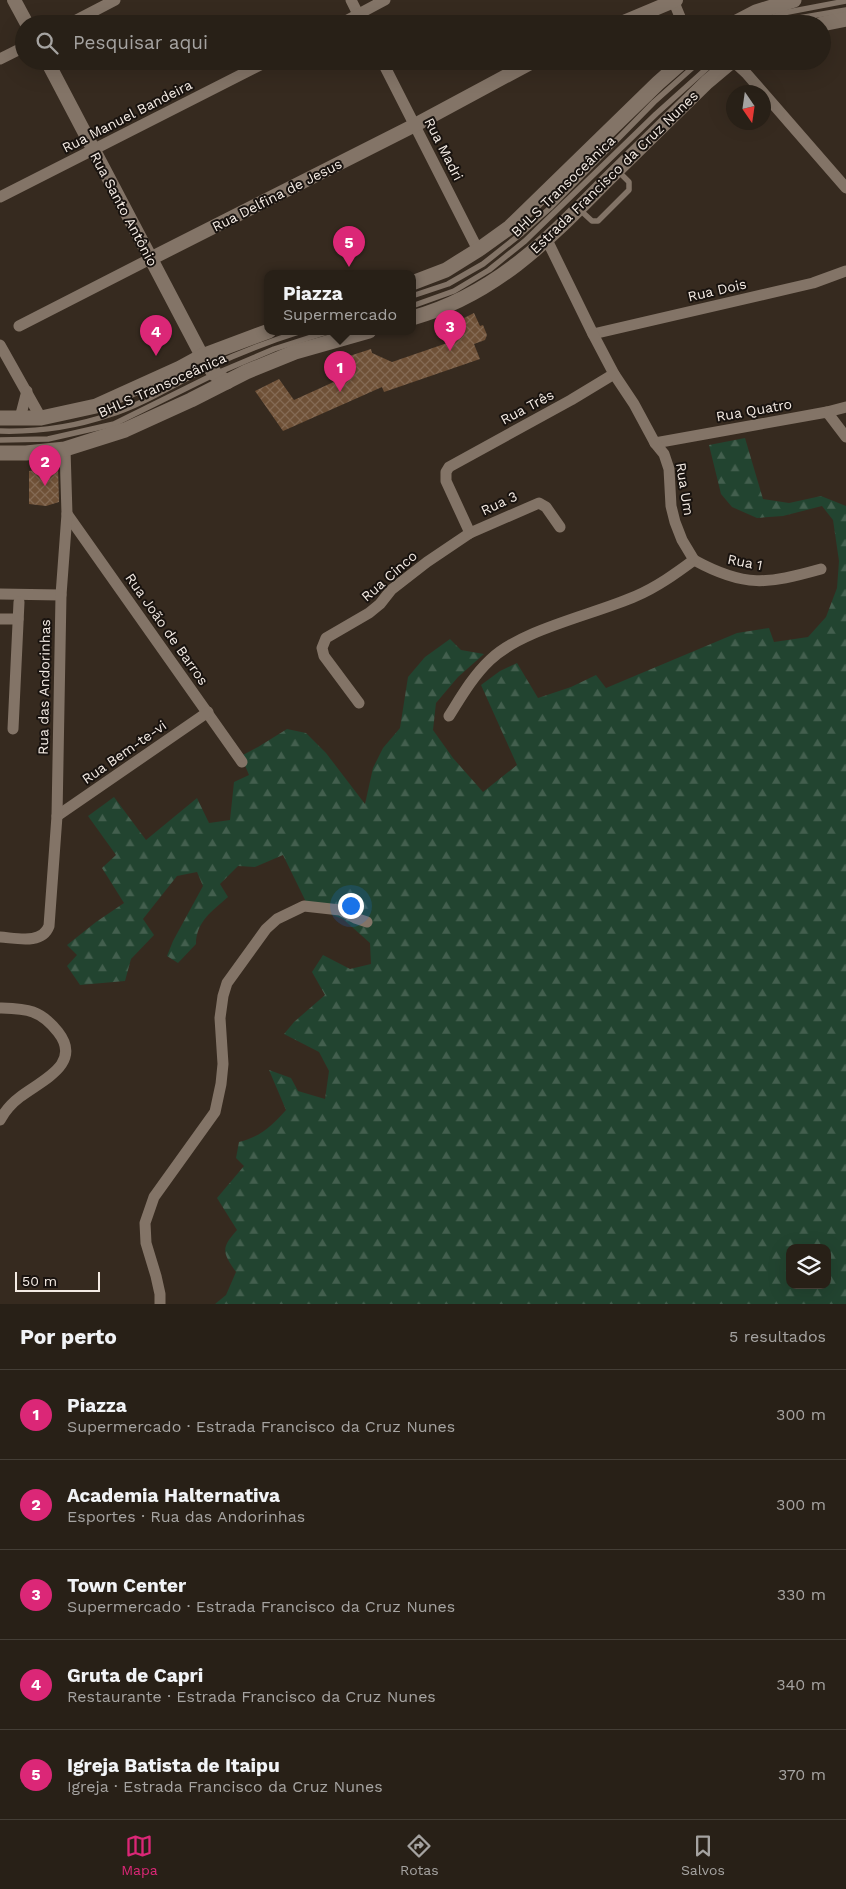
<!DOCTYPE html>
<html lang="pt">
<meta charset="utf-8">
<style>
:root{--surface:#282017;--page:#342d24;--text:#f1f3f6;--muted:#a5a3a1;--line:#443e36;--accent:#db2777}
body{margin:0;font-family:"Work Sans",sans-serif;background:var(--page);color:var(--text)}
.controls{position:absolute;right:15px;bottom:15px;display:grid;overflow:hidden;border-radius:10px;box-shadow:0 5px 20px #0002}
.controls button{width:45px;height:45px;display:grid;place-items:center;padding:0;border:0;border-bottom:1px solid var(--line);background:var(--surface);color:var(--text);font:25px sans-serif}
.compass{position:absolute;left:726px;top:85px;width:45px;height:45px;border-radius:50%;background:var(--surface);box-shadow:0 5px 20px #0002;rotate:167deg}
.scale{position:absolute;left:15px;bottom:12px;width:85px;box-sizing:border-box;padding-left:5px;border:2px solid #f4ebe4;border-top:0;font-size:14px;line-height:18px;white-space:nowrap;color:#f4ebe4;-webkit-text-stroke:4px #19130f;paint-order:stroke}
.you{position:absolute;left:350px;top:905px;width:18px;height:18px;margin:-12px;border:4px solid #fff;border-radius:50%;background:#1a73e8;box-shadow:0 0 0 8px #1a73e833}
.badge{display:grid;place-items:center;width:32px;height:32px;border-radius:50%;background:var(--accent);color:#fff;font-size:16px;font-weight:700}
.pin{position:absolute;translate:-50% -41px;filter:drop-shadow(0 1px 2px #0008)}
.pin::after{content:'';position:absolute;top:26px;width:18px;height:15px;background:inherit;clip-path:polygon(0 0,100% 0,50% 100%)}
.popup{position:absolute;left:264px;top:270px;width:152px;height:65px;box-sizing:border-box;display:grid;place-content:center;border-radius:10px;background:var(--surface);filter:drop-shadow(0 1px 4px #0005);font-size:16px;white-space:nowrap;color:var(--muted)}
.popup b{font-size:19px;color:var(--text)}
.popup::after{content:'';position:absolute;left:50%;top:100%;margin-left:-10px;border:10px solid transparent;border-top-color:var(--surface)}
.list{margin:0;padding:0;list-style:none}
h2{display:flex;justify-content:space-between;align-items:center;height:65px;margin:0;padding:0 20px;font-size:21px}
h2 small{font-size:16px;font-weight:400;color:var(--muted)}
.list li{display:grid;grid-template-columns:32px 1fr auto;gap:15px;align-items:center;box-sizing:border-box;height:90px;padding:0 20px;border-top:1px solid var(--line)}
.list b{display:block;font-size:19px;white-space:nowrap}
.list p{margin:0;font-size:16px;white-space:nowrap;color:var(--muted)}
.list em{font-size:16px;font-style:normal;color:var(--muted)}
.icon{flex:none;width:28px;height:28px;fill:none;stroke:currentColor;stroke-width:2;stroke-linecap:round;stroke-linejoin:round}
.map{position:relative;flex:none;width:846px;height:1304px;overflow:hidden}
.search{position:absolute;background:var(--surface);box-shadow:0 5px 20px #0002;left:15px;right:15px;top:15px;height:55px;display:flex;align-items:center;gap:12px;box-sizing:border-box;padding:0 18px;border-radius:28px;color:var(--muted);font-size:19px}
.sheet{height:515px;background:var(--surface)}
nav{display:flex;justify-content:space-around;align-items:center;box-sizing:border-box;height:70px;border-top:1px solid var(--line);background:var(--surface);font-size:14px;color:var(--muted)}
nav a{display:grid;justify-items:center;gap:2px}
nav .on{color:var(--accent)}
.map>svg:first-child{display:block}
.forest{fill:url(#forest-firs);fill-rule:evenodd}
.building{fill:url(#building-cross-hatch)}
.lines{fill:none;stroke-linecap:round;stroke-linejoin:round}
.service{stroke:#837467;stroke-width:5.5}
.minor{stroke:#837467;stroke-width:11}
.tertiary{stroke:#837467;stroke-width:14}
.secondary{stroke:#837467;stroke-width:15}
.labels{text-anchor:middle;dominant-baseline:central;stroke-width:4;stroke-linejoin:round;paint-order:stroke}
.street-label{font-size:14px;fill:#f4ebe4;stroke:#19130f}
</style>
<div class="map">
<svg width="846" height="1304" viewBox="0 0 846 1304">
<defs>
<pattern id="forest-firs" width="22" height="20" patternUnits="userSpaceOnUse" patternTransform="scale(1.25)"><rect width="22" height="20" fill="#224430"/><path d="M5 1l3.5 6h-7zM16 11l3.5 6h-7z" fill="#435f4e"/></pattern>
<pattern id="building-cross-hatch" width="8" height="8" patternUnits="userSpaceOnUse" patternTransform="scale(1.25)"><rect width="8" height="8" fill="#6f5137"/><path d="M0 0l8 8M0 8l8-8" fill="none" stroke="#846a54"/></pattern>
</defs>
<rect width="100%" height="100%" fill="#362a1f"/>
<path class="forest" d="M745,438L763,499L789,503L821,496L846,506V1304H215L226,1295L236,1272C222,1252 221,1248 237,1230L217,1198L244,1166L236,1158L239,1142C260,1137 272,1126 286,1110L269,1070L291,1078L298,1091L325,1099L329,1071L319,1052L284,1034L294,1022L325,995L312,972L323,955L350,969L371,964L370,943L343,919L308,906L283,855L255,867L238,866L220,884L228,897C212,911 196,922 196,944L178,963L167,956L173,941L203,886L197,872L177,876L143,919L154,935L131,959L125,981L80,985L67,966L77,955L67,945L96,922L124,903L102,868L116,855L88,816L114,797L146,840L197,798L209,823L230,820L234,782L249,775L241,756L258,747L287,729L306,733L326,753L365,804L373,768L383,748L400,728L408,677L425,657L450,639L461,650L484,654L458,677L436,703L433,730L453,758L483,792L517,765L481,685L500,671L517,663L538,698L571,687L596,675L606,688L737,633L769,628L774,642L808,637L826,617L837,588L839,561L833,520L822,506L783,516L757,518L732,507L721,494L709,445ZM790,1248H827V1285H790Z"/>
<g class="building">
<polygon points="474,313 480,326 483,325 487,335 485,340 474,344 480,359 384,392 382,387 283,431 255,391 279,379 294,400 338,380 331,362 371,349 372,353 392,362 456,340 465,321 464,318"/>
<polygon points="58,467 59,502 46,506 29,504 29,471"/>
</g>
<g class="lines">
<g class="service">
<polyline points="756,24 783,13 846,1"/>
<polyline points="776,24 793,19 846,10"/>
<polyline points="579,209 592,221 598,221 629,190 629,182 617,170"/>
<polyline points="412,296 448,284 483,264 522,233 550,208 654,102 700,61"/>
<polyline points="412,306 454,291 489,270 525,241 656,114 715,61"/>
<path d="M0,431C37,432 74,427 109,415C144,404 176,383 209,367C239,353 270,341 302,331"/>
<polyline points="0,440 48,439 114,424 215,374 274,349 330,331"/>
</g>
<g class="minor">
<polyline points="351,0 363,24"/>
<polyline points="673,0 683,24"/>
<polyline points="69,24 115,0"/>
<polyline points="340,24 385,0"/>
<polyline points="0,59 24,47"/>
<polyline points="382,61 478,250"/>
<polyline points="733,61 746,73 846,188"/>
<polyline points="0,197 268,61"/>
<polyline points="19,326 150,259"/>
<polyline points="593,334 813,283 846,271"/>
<polyline points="0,345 41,418"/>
<polyline points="827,412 846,407"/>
<polyline points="20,418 27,391"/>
<polyline points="655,443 827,412 846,437"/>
<polyline points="67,514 242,762"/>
<polyline points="470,533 446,481 446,472 449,467 571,400 614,374"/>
<path d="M694,560C745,588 767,584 821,569"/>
<polyline points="0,594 61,595"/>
<polyline points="0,619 18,619"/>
<polyline points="359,703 324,656 322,648 326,638 369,613 380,604 391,590 427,562 470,533 539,503 546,507 560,527"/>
<path d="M449,716C461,697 473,676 490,660C522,629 593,615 636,596C657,587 675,574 694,560L682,540L675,522L671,506L669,469L664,454L655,443L634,404L614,374L593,334L547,240"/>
<polyline points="13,729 19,602"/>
<polyline points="57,816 208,712"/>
<path d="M0,937C16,938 42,945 49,926L57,816L61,595L67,514L65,449"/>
<path d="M0,1008C27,1009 40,1009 58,1032C83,1064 42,1080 20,1097C12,1103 5,1111 0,1120"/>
<polyline points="160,1304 160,1294 156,1276 146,1243 145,1223 154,1197 215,1112 221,1084 223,1064 220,1018 223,996 227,983 266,929 277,919 304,906 340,910 355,918 367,922"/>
</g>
<g class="tertiary">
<polyline points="14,0 27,24"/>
<polyline points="619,24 676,0"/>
<polyline points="47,61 202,356"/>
<polyline points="150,259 415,125 534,61"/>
</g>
<g class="secondary">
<polyline points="733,24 756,12 794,0"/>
<polyline points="822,24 846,19"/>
<polyline points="412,283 446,270 478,250 510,227 658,83 683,61"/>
<path d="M412,318C495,295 548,240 606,181C640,148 673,115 707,82L732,61"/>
<polyline points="202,356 215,374 227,382"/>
<polyline points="0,418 41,418 96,406 180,368 202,356 269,331"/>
<polyline points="0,453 26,453 65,449 125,430 191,400 246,372 295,352 369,331"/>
</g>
</g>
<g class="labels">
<g class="street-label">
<text transform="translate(127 116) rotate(-27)">Rua Manuel Bandeira</text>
<text transform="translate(444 149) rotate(63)">Rua Madri</text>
<text transform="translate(614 172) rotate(-44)">Estrada Francisco da Cruz Nunes</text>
<text transform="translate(563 186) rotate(-44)">BHLS Transoceânica</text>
<text transform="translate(277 195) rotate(-27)">Rua Delfina de Jesus</text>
<text transform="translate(124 209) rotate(62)">Rua Santo Antônio</text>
<text transform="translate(717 290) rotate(-13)">Rua Dois</text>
<text transform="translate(162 385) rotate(-24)">BHLS Transoceânica</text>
<text transform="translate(527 407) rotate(-28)">Rua Três</text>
<text transform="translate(754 410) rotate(-10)">Rua Quatro</text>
<text transform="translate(685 489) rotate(81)">Rua Um</text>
<text transform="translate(499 503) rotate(-25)">Rua 3</text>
<text transform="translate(745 562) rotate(11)">Rua 1</text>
<text transform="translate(389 576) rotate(-41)">Rua Cinco</text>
<text transform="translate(167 629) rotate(55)">Rua João de Barros</text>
<text transform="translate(44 687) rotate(-89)">Rua das Andorinhas</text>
<text transform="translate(124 752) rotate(-35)">Rua Bem-te-vi</text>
</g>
</g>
</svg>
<div class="controls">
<button><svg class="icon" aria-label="layers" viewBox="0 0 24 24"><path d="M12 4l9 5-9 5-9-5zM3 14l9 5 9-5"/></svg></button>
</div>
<svg class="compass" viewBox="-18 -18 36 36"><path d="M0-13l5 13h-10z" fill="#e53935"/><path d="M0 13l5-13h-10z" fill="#a5a3a1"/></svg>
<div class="scale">50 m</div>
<div class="you"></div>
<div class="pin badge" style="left:340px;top:392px">1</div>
<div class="popup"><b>Piazza</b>Supermercado</div>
<div class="pin badge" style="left:45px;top:486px">2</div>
<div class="pin badge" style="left:450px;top:351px">3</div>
<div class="pin badge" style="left:156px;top:356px">4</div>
<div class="pin badge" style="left:349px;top:267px">5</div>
<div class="search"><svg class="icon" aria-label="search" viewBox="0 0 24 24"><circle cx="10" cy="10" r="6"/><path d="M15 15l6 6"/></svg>Pesquisar aqui</div>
</div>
<section class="sheet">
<h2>Por perto<small>5 resultados</small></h2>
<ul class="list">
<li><span class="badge">1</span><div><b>Piazza</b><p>Supermercado · Estrada Francisco da Cruz Nunes</p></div><em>300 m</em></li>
<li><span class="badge">2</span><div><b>Academia Halternativa</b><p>Esportes · Rua das Andorinhas</p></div><em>300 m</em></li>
<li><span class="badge">3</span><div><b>Town Center</b><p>Supermercado · Estrada Francisco da Cruz Nunes</p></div><em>330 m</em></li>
<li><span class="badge">4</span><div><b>Gruta de Capri</b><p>Restaurante · Estrada Francisco da Cruz Nunes</p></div><em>340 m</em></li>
<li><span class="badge">5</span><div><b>Igreja Batista de Itaipu</b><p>Igreja · Estrada Francisco da Cruz Nunes</p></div><em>370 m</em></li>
</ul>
</section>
<nav>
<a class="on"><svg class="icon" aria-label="map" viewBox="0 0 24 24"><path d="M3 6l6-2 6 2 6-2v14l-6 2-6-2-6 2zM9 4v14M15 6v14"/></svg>Mapa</a>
<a><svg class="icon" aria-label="directions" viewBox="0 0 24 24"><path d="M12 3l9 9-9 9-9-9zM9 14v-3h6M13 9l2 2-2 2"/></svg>Rotas</a>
<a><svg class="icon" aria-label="saved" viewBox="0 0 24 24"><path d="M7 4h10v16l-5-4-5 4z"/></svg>Salvos</a>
</nav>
